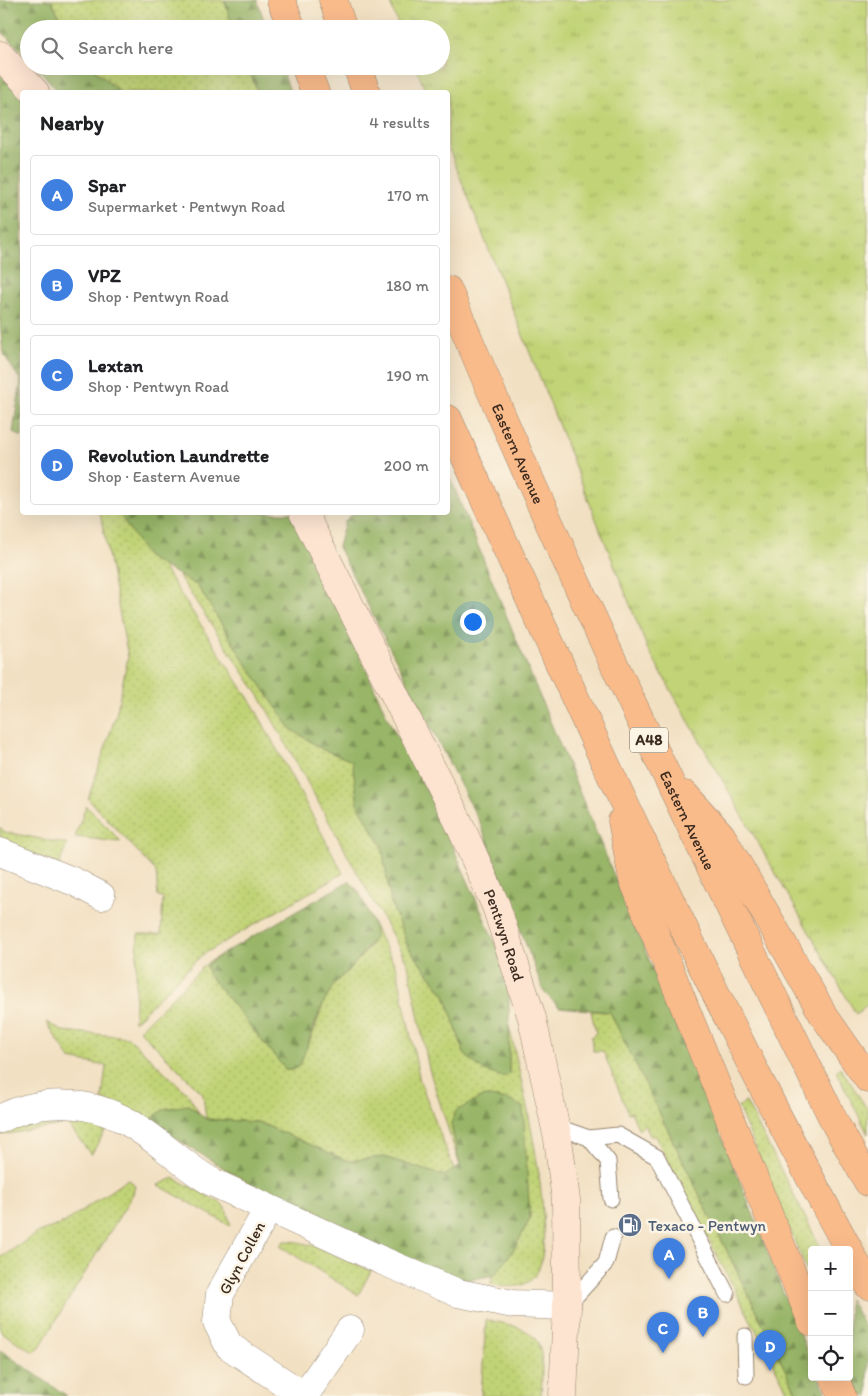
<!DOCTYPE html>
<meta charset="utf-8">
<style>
:root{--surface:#fff;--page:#f6f6f6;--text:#202124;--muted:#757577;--line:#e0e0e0;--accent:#ea580c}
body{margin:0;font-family:Itim,sans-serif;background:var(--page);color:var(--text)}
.controls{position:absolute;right:15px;bottom:15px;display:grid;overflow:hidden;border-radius:5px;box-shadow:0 5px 20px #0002}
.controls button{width:45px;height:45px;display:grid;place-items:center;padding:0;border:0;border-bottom:1px solid var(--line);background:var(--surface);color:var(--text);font:25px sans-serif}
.you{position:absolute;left:472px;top:621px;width:18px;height:18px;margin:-12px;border:4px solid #fff;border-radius:50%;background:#1a73e8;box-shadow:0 0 0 8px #1a73e833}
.badge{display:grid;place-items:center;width:32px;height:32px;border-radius:50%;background:var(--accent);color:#fff;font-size:16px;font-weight:700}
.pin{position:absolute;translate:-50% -41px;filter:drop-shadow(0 1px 2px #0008)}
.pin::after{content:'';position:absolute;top:26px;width:18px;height:15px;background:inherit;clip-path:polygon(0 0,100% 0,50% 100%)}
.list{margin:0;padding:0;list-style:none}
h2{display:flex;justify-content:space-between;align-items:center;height:65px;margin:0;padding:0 20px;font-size:21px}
h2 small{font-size:16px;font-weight:400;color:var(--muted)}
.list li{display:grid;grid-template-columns:32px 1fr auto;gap:15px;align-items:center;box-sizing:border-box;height:80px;margin:0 10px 10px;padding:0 10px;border:1px solid var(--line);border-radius:5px}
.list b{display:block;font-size:19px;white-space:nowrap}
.list p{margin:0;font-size:16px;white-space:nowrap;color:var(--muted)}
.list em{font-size:16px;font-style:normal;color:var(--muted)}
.icon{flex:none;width:28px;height:28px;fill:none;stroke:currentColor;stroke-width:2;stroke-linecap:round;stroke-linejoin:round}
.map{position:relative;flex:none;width:868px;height:1396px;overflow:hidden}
.search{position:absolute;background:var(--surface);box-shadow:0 5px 20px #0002;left:20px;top:20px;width:430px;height:55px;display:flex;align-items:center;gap:12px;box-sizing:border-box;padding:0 18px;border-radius:28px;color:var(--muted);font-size:19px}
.panel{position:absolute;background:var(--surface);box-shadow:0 5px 20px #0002;left:20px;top:90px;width:430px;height:425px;border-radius:5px}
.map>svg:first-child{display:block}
.grass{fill:url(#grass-dots);stroke:#7e7e4a}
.forest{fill:url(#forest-firs);stroke:#6a7042}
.park{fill:url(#park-tufts);stroke:#7e7e4a}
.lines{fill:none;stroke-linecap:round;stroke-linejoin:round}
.lane-casing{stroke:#968570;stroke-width:17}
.street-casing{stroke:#968570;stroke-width:29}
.secondary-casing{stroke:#968570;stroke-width:29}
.highway-casing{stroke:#968570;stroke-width:29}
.lane{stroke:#fff;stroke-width:15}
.street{stroke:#fff;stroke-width:28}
.secondary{stroke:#fde4d1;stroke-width:28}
.highway{stroke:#fabb8b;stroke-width:28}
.labels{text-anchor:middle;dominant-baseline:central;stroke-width:5;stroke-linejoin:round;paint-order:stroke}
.shield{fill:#fcf5e5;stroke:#75675a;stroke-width:1}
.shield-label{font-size:15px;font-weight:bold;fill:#3b2a1e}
.street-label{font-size:16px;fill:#3b2a1e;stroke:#fcf5e5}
.service-label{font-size:16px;fill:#4e5e75;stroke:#fcf5e5;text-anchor:start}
</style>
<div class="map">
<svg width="868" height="1396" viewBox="0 0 868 1396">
<defs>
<pattern id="grass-dots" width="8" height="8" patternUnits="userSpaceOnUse" patternTransform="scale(1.25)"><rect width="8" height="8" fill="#c1d376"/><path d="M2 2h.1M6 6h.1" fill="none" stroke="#a7b566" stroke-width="1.8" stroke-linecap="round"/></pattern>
<pattern id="forest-firs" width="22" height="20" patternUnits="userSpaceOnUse" patternTransform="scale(1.25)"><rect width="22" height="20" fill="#98b567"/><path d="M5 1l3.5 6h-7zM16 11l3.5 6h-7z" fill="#7d9354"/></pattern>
<pattern id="park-tufts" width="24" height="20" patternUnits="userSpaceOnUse" patternTransform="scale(1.25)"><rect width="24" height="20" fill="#c1d376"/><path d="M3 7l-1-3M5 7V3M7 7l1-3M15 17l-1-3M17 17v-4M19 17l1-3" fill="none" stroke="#a7b566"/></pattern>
</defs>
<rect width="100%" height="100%" fill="#fcf5e5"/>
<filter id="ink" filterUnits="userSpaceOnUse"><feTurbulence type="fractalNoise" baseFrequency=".02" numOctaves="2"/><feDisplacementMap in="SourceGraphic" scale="10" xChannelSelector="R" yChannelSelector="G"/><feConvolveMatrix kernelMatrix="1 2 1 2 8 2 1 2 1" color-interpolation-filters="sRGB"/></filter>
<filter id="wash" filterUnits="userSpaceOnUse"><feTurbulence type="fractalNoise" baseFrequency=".0096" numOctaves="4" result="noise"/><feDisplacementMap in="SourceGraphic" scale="20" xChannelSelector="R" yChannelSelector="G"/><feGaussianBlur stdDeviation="1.12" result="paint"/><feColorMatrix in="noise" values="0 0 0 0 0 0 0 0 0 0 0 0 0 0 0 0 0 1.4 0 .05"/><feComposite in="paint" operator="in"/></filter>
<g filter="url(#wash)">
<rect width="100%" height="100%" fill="#f2e0c2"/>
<g class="grass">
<polygon points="51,0 224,0 234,29 66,29"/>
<polygon points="90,66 247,66 258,92 120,92"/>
<polygon points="100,513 128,513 253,705 343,873 202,955 134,1022 138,934 161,934 163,898 158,897 156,871 88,799 116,715 128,657"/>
<path d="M178,575L198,586L240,654L291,729L322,749L353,761L358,804L382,846L391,903L408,947L445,995L465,1055L509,1074V1026C519,1071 563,1245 534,1277C522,1290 506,1287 491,1284L492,1275H495L516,1246L530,1218L526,1166L451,1123L460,1166L429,1069L408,964L260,697Z"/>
<polygon points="86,806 120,840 120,842 75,837"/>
<polygon points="0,827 5,832 67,844 59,865 0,841"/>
<path d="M375,928L397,969L420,1081L454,1170L444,1176L384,1157L348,1161L258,1122L206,1119L203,1094L139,1030L208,962L219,956L207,965L208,974L285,1069H295C300,1058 306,1048 311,1038C319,1020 322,1001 333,985C346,966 375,953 375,928Z"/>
<polygon points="591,1011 610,1012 798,1396 790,1396 655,1136 650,1136 645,1124 639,1130 631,1112 628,1113 603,1051 593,1051 591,1037 596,1033"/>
<polygon points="46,1022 62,1031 128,1037 188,1094 199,1113 188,1105 154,1125 102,1099 106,1066 70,1059"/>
<polygon points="840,1067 868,1110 868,1134 836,1071"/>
<polygon points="746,1102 822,1250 812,1250 812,1269 808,1273 738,1107"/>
<path d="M70,1117L108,1126L91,1155L68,1124L0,1135C18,1118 47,1118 70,1117Z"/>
<polygon points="174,1178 219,1202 226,1209 231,1226 158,1185"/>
<polygon points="128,1179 135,1185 133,1194 38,1350 33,1352 0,1331 0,1258 37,1233 64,1223"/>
<path d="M284,1241C315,1241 344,1259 371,1271L358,1295L280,1246Z"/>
<path d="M486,1320C544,1329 544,1341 541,1396H481Z"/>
</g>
<g class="forest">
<polygon points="0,0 51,0 66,29 29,29 29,58 0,30"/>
<polygon points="224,0 257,0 267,29 234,29"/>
<polygon points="36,66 90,66 120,92 59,92"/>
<polygon points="247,66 281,66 290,92 258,92"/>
<polygon points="0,75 22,96 22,437 13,432 21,381 3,353 0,320"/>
<path d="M448,473C542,705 640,935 734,1167C754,1215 772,1264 791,1313C799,1335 812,1354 812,1377H819L828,1396H798L610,1012L559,1007L544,992L480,823L338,547L345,521L354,513L448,512Z"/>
<polygon points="119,513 292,513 320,566 389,721 435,806 509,975 509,1074 503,1077 484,1071 465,1055 445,995 408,947 391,903 382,846 358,804 352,761 322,749 291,729 240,654 198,586 147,557"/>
<polygon points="349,881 359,892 375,928 375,937 353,966 334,984 320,1010 300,1065 295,1069 285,1069 208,974 207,965 219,956"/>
<polygon points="484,1096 509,1100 523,1107 530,1218 516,1246 495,1275 468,1280 435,1273 277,1201 154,1125 151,1119 164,1109 188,1105 206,1119 258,1122 348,1161 384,1157 444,1176 460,1166 451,1123 456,1111"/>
<polygon points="849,1299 868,1333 868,1396 861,1396 849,1369"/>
<polygon points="0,1350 67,1396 0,1396"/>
</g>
<polygon class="park" points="389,0 868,0 868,1004 856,1014 648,650 448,147 448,92 426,92 415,66 441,66 441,29 400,29"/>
</g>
<g filter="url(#ink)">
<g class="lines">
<g class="lane-casing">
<g id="lane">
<polyline points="555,1126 589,1138 608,1161 611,1199"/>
<polyline points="589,1138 618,1135 657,1157 727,1294"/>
<polyline points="567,1306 606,1263 613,1237"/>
<polyline points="745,1336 746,1376"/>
</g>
</g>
<g class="street-casing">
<g id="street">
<polyline points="0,852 75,882 101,896"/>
<path d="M0,1119C40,1098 89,1100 128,1122C158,1139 182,1165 212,1182L383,1261L458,1293L513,1304L567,1306"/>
<polyline points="268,1209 220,1294 217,1322 229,1346 304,1396 350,1330"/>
</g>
</g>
<g class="secondary-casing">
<g id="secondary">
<polyline points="0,55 35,92"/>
<path id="s1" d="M303,512L458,821L496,906L532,1018L558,1139L566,1200L567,1306L563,1396"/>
</g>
</g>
<g class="highway-casing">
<g id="highway">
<polyline points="281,0 292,29"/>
<polyline points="333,0 343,29"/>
<polyline points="305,66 315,92"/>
<polyline points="357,66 366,92"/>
<path id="s2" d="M448,290C566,573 701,849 836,1125L868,1182"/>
<path d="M448,419C575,699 701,980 849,1250"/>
<polyline points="685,795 721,835 824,1016 868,1079"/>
<polyline points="622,821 633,879 812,1322"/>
<polyline points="849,1251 868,1285"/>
<polyline points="834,1377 842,1396"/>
</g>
</g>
<use href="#lane" class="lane"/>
<use href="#street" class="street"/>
<use href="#secondary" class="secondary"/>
<use href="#highway" class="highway"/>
</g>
</g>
<defs>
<g id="fuel-disc" transform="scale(1.25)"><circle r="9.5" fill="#5c6f8a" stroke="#fcf5e5"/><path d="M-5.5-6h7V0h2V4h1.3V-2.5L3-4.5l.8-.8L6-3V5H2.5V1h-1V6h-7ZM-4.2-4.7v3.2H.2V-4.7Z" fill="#fff"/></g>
</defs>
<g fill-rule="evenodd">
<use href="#fuel-disc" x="630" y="1225"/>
</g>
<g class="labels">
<rect class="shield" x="630" y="727.5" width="38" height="25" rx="4"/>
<g class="shield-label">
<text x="649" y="740">A48</text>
</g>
<g class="street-label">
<text stroke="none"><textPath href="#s2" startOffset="178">Eastern Avenue</textPath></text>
<text stroke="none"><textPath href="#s2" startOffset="582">Eastern Avenue</textPath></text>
<text stroke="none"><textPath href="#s1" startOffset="469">Pentwyn Road</textPath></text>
<text transform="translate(242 1258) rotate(-62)">Glyn Collen</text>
</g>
<g class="service-label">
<text x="648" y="1225">Texaco - Pentwyn</text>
</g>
</g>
</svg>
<div class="controls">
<button>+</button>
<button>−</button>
<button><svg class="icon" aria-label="locate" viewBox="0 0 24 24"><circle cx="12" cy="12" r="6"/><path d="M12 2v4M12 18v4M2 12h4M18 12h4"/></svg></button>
</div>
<div class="you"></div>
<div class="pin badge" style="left:669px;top:1279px;background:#3f7fe0">A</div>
<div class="pin badge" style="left:703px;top:1337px;background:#3f7fe0">B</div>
<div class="pin badge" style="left:663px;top:1353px;background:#3f7fe0">C</div>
<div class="pin badge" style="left:770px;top:1371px;background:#3f7fe0">D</div>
<div class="search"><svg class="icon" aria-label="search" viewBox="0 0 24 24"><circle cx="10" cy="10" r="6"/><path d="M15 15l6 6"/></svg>Search here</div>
<section class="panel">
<h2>Nearby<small>4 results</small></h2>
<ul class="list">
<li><span class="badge" style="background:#3f7fe0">A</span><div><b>Spar</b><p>Supermarket · Pentwyn Road</p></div><em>170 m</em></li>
<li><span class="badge" style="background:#3f7fe0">B</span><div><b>VPZ</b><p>Shop · Pentwyn Road</p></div><em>180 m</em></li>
<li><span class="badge" style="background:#3f7fe0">C</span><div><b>Lextan</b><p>Shop · Pentwyn Road</p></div><em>190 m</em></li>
<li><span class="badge" style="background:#3f7fe0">D</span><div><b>Revolution Laundrette</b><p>Shop · Eastern Avenue</p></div><em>200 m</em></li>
</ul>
</section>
</div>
